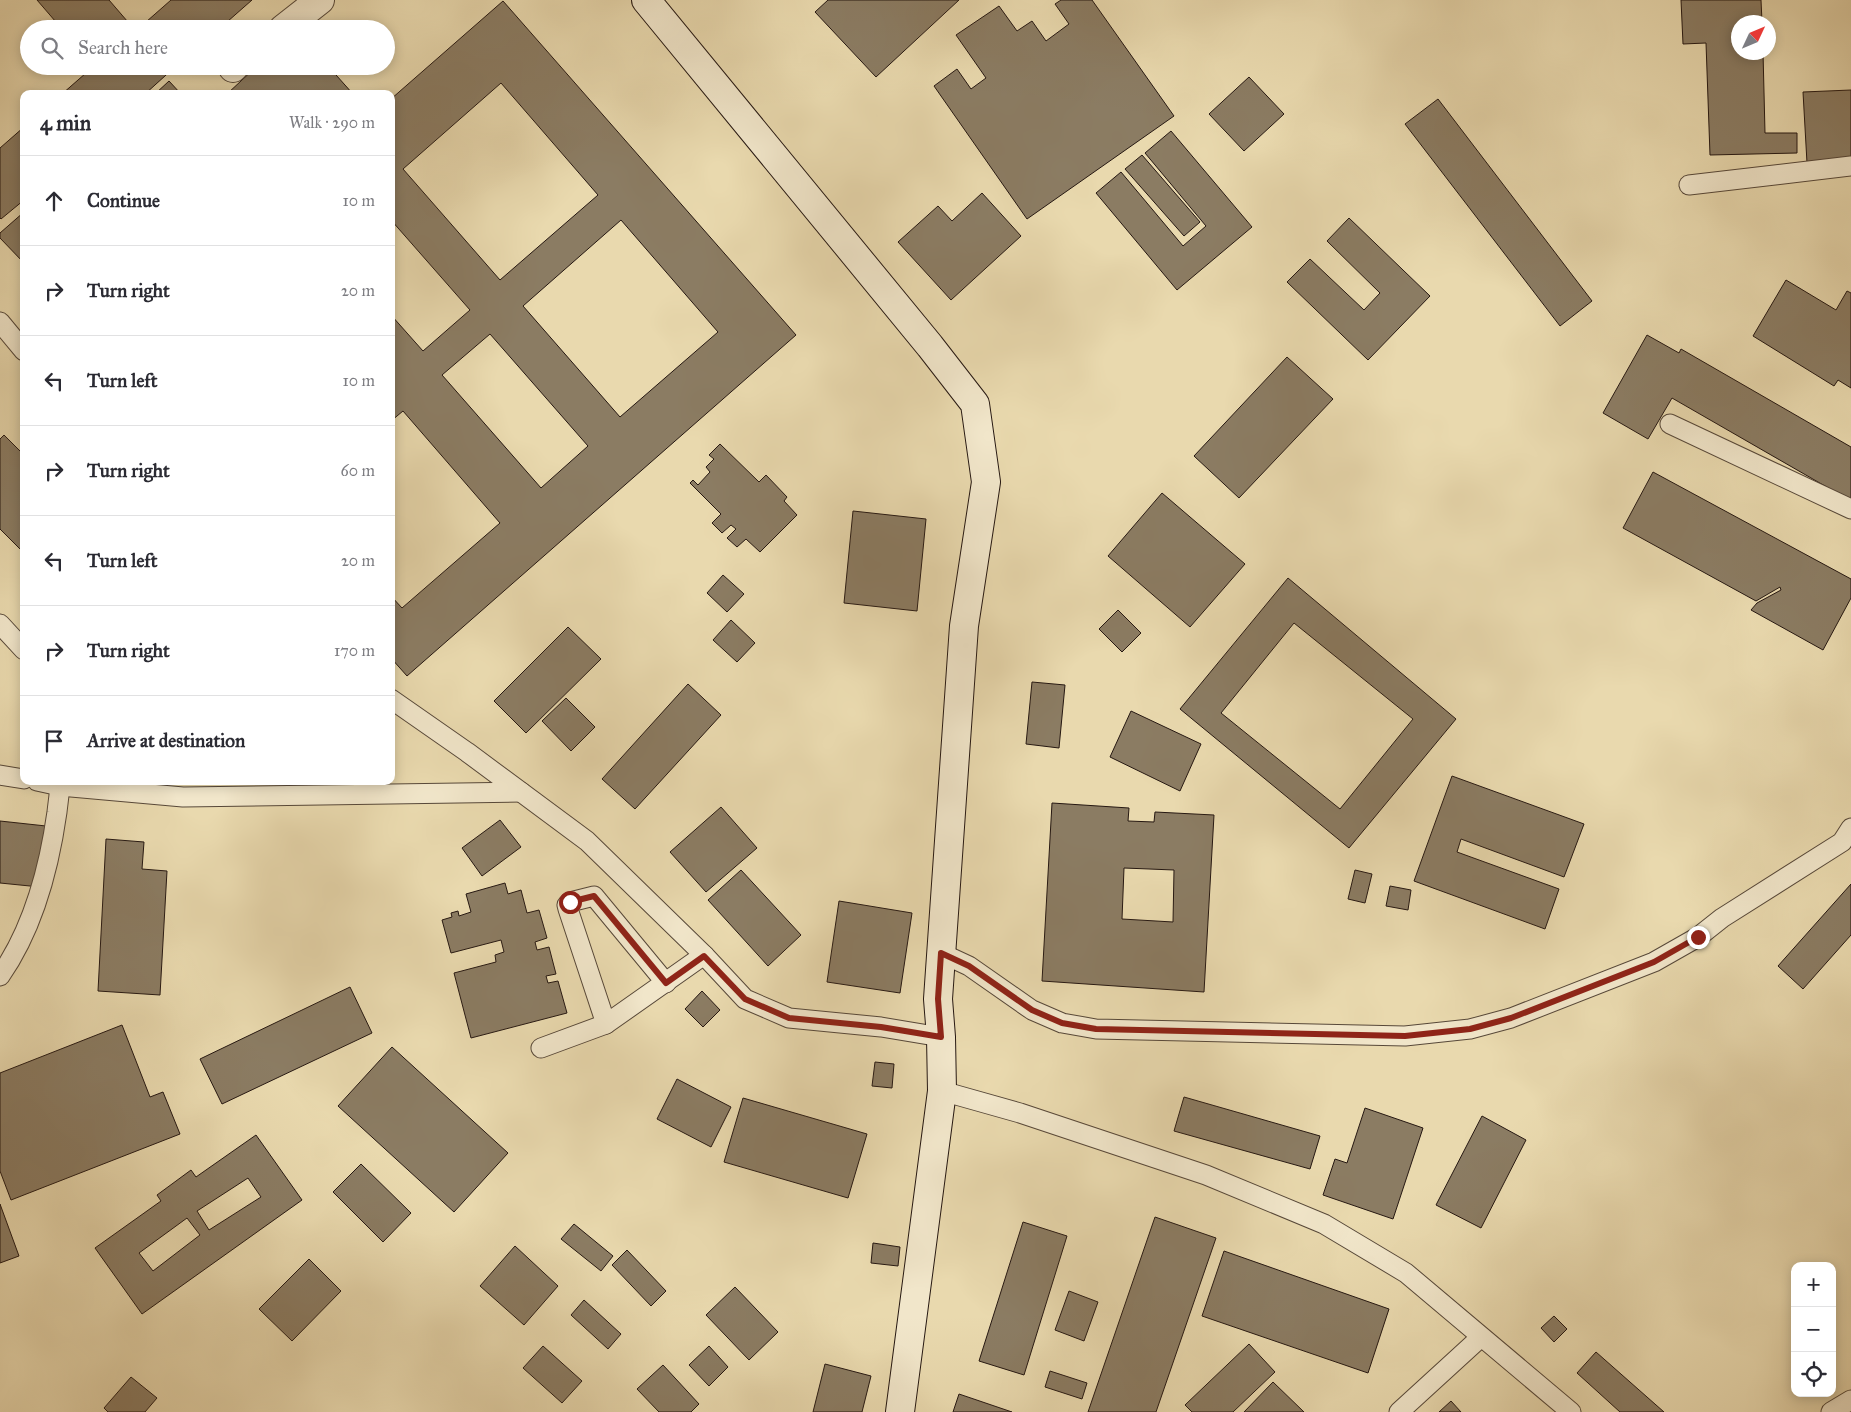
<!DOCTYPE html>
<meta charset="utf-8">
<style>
:root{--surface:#fff;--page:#f7f7f7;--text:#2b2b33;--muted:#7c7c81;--line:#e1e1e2}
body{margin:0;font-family:"IM FELL Great Primer",serif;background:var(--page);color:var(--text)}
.controls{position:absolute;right:15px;bottom:15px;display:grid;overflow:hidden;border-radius:10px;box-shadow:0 2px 12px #0003}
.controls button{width:45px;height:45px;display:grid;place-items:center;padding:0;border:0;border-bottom:1px solid var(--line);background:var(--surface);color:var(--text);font:25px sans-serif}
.compass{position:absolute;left:1731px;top:15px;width:45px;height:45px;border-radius:50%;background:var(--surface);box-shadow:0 2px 12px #0003;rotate:46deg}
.stop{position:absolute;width:15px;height:15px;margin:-11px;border:4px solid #8f2418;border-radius:50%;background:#fff}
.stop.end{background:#8f2418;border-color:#fff;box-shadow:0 1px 5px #0008}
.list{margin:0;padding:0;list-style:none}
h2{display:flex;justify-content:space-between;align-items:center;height:65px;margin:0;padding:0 20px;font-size:21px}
h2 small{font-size:16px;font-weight:400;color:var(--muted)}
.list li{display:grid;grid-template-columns:32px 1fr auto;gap:15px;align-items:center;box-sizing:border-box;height:90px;padding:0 20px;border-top:1px solid var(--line)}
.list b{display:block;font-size:19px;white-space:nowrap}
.list em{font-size:16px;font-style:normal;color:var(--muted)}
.icon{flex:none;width:28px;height:28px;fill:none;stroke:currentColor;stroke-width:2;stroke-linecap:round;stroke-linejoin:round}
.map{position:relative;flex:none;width:1851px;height:1412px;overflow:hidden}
.search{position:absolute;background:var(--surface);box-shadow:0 2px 12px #0003;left:20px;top:20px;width:375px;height:55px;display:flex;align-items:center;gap:12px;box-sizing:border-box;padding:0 18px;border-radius:28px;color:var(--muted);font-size:19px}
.panel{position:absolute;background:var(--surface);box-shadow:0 2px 12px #0003;left:20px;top:90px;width:375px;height:695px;border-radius:10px}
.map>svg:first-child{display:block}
.building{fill:#8b7c63;stroke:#261812;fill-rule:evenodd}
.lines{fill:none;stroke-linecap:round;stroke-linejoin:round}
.lane-casing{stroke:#574839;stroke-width:21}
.street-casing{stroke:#574839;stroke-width:30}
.secondary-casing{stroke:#261812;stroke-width:30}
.lane{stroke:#f1e6ca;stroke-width:19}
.street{stroke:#f1e6ca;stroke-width:28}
.secondary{stroke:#f1e6ca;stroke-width:28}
.route{stroke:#8f2418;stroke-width:6}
</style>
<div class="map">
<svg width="1851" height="1412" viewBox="0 0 1851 1412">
<rect width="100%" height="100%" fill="#e9d9ae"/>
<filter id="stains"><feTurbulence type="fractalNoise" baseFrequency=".004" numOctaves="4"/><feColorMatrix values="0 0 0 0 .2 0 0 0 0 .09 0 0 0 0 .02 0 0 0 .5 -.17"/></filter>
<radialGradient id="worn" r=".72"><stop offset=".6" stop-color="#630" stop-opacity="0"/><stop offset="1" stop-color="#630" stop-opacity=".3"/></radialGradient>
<g class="building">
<polygon points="37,0 109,0 134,29 62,29"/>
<polygon points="171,0 252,0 219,29 138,29"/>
<polygon points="828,0 959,0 876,77 815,12"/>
<polygon points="1061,0 1092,0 1174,116 1027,219 934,86 957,69 971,89 986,78 956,35 999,6 1017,31 1032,21 1046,41 1069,24 1055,4"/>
<polygon points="1681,0 1761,0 1762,22 1738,22 1738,52 1763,52 1765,133 1797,133 1797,153 1710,155 1706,43 1683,44"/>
<path d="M503,1L796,335L407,676L391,658V596L402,608L500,523L403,411L391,421V315L423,351L470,310L391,220V99ZM501,83L598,195L500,280L403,169ZM621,220L718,332L620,417L523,306ZM490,334L588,446L541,488L442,375Z"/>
<polygon points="94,66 176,66 145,94 62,94"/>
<polygon points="257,66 328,66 353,94 227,94"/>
<polygon points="1249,77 1284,114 1244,151 1209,114"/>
<polygon points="169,81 181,94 155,94"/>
<polygon points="1851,90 1851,161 1807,163 1803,92"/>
<polygon points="1438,99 1592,301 1560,326 1405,124"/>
<polygon points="24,127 24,200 1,219 0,218 0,148"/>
<polygon points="1171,131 1252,227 1177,290 1096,193 1121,172 1183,246 1206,226 1145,153"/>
<polygon points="1142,155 1200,222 1184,236 1125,169"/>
<polygon points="982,193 1021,236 951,300 898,242 938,206 952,221"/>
<polygon points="24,212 24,263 0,238 0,233"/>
<polygon points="1349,218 1430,296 1368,360 1287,282 1310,259 1364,310 1380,293 1327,241"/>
<polygon points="1786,280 1836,310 1847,291 1851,293 1851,388 1838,380 1834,386 1753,336"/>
<polygon points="1647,335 1679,353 1681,349 1851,447 1851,501 1672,398 1648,439 1603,413"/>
<polygon points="1287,357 1333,399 1239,498 1194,456"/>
<polygon points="4,435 24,455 24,553 0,529 0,439"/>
<polygon points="720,444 759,482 766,475 787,497 784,501 797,515 760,552 746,539 737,547 727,538 736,529 731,525 722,533 712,523 721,514 690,483 693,480 698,485 710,472 706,467 714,459 709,455"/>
<polygon points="1653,472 1851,579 1851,598 1823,650 1751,610 1757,603 1781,590 1780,587 1756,601 1623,528"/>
<polygon points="1162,493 1245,564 1190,627 1108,556"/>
<polygon points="853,511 926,519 917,611 844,603"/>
<polygon points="723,575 744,594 727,612 707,593"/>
<path d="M1288,578L1456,719L1349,848L1180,709ZM1294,623L1413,719L1340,809L1221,713Z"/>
<polygon points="1118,610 1141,633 1122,652 1099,629"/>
<polygon points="731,620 755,643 737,662 713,640"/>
<polygon points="568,627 601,659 526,733 494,701"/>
<polygon points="1032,682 1065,685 1059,748 1026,744"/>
<polygon points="688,684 721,715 635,809 602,779"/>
<polygon points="566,698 595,727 571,751 542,721"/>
<polygon points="1131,711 1201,744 1180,791 1110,757"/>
<polygon points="1452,776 1584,824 1564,877 1461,839 1457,852 1559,889 1545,929 1414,881"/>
<path d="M1052,803L1129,808L1128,821L1154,822L1155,812L1214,815L1204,992L1042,981ZM1124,868L1174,870L1173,922L1122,919Z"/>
<polygon points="721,807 757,848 706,892 670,852"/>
<polygon points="500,820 521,847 482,876 462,848"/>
<polygon points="0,821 46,826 40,887 0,883"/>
<polygon points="106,839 144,842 142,869 167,871 160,995 98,991"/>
<polygon points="741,870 801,935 768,966 708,900"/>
<polygon points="1355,870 1372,874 1365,903 1348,899"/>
<polygon points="505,883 508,894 521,890 527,913 539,910 547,938 535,942 537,950 549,947 556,974 546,976 548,983 558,981 567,1013 471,1038 454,973 496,962 495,955 504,952 501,940 451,953 442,920 452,917 451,913 458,911 459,916 471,912 466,894"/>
<polygon points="1851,884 1851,935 1803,989 1778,966"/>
<polygon points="1390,886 1411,890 1408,910 1386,906"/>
<polygon points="839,901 912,913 900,993 827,982"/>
<polygon points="350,987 372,1033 222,1104 200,1059"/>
<polygon points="702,991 720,1010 703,1027 685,1009"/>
<polygon points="122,1025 150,1097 163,1092 180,1134 11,1200 0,1171 0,1073"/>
<polygon points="392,1047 508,1153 454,1212 338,1106"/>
<polygon points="875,1062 894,1064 892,1088 872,1086"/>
<polygon points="677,1079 731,1107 711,1147 657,1119"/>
<polygon points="1184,1097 1320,1136 1310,1169 1174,1131"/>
<polygon points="743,1098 867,1134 848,1198 724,1162"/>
<polygon points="1365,1108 1423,1128 1393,1219 1323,1195 1335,1159 1347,1163"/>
<polygon points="1482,1116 1526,1140 1481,1228 1436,1205"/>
<path d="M256,1135L302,1200L142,1314L95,1248L161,1201L157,1195L191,1170L196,1177ZM248,1178L261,1197L209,1230L197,1211ZM187,1218L200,1235L153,1271L139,1253Z"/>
<polygon points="361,1164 411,1213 383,1242 333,1192"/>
<polygon points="0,1204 19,1256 0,1263"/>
<polygon points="1155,1217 1216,1238 1156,1412 1088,1412"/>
<polygon points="1023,1222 1067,1236 1024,1375 979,1361"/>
<polygon points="574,1224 613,1256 601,1271 561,1239"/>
<polygon points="873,1243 900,1247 898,1266 871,1263"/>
<polygon points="515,1246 558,1286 524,1325 480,1286"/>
<polygon points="627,1250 666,1291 651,1306 612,1265"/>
<polygon points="1224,1251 1389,1309 1368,1373 1202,1316"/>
<polygon points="309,1259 341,1291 292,1341 259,1309"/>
<polygon points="735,1287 778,1332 749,1360 706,1315"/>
<polygon points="1069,1291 1098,1302 1084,1341 1055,1330"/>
<polygon points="584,1300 621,1334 608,1349 571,1315"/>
<polygon points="1554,1316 1567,1329 1554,1342 1541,1328"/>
<polygon points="1249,1344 1275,1372 1233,1412 1192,1412 1185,1405"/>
<polygon points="543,1346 582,1381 562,1403 523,1368"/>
<polygon points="709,1346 728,1367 709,1386 689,1365"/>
<polygon points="1596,1352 1664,1412 1620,1412 1577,1373"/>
<polygon points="825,1364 871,1376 862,1412 813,1412"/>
<polygon points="663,1365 699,1404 691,1412 659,1412 637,1389"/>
<polygon points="1050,1371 1087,1383 1082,1399 1045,1387"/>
<polygon points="131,1377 157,1398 145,1412 108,1412 104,1408"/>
<polygon points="1273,1382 1304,1412 1244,1412"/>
<polygon points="959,1394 1012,1412 953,1412"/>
<polygon points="1451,1401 1461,1412 1439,1412"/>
</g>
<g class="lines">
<g class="lane-casing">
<g id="lane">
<polyline points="1689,185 1851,166"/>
<polyline points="0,322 24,351"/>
<polyline points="1670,424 1851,509"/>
<polyline points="0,624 24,650"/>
<polyline points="391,699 467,752 587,841 704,955 745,999 789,1018 881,1027 941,1037"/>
<polyline points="0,775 24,779"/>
<polyline points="37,781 60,786 183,797 521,792"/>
<polyline points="941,953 969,966 1032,1010 1062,1023 1096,1029 1405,1036 1470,1029 1511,1018 1654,962 1698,937 1722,918 1842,842 1851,828"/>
<path d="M0,976C33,929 49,869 57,812C58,802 60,791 60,781"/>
<polyline points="606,1024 568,909 567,905 570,902 594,896 666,983"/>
<polyline points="541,1048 606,1024 704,955"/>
<polyline points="942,1091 1020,1113 1206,1175 1324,1224 1406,1273 1571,1412"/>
<polyline points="1399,1412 1481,1337"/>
<polyline points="1831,1412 1851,1400"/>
</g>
</g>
<g class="street-casing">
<g id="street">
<polyline points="283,29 320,0"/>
<polyline points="233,68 235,66"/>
</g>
</g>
<g class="secondary-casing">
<polyline id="secondary" points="646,0 930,346 975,404 986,482 964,626 938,999 941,1037 942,1091 900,1412"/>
</g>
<use href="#lane" class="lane"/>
<use href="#street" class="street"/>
<use href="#secondary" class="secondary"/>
</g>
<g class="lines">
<polyline class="route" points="570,902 594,896 666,983 704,956 745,999 789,1018 881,1027 941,1037 938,999 941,953 969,966 1032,1010 1062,1023 1096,1029 1405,1036 1470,1029 1511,1018 1654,962 1698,937"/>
</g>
<rect width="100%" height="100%" filter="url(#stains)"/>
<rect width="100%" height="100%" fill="url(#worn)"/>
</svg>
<div class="controls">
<button>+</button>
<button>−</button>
<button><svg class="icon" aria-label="locate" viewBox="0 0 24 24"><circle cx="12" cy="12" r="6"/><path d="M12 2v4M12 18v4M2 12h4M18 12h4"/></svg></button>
</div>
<svg class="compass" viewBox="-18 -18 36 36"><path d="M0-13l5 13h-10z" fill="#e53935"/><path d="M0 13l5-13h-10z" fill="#7c7c81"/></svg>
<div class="stop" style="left:570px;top:902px"></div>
<div class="stop end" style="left:1698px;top:937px"></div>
<div class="search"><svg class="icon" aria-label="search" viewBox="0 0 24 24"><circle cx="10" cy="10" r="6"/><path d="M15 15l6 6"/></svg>Search here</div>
<section class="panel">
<h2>4 min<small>Walk · 290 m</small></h2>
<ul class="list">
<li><svg class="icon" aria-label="ahead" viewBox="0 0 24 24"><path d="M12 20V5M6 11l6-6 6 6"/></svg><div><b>Continue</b></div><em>10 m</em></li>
<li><svg class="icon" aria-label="right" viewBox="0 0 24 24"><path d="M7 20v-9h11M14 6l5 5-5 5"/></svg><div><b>Turn right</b></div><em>20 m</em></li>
<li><svg class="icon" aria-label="left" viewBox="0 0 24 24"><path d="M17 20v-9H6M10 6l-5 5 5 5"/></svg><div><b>Turn left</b></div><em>10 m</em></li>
<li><svg class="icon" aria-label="right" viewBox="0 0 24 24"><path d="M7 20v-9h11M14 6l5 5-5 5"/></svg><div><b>Turn right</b></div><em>60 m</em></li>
<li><svg class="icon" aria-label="left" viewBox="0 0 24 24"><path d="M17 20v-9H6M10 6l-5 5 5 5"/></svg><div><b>Turn left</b></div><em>20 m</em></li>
<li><svg class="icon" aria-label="right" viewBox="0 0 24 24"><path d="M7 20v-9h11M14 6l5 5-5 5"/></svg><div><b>Turn right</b></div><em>170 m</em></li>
<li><svg class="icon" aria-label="arrive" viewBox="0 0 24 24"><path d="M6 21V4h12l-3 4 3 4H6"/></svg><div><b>Arrive at destination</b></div></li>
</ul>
</section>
</div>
